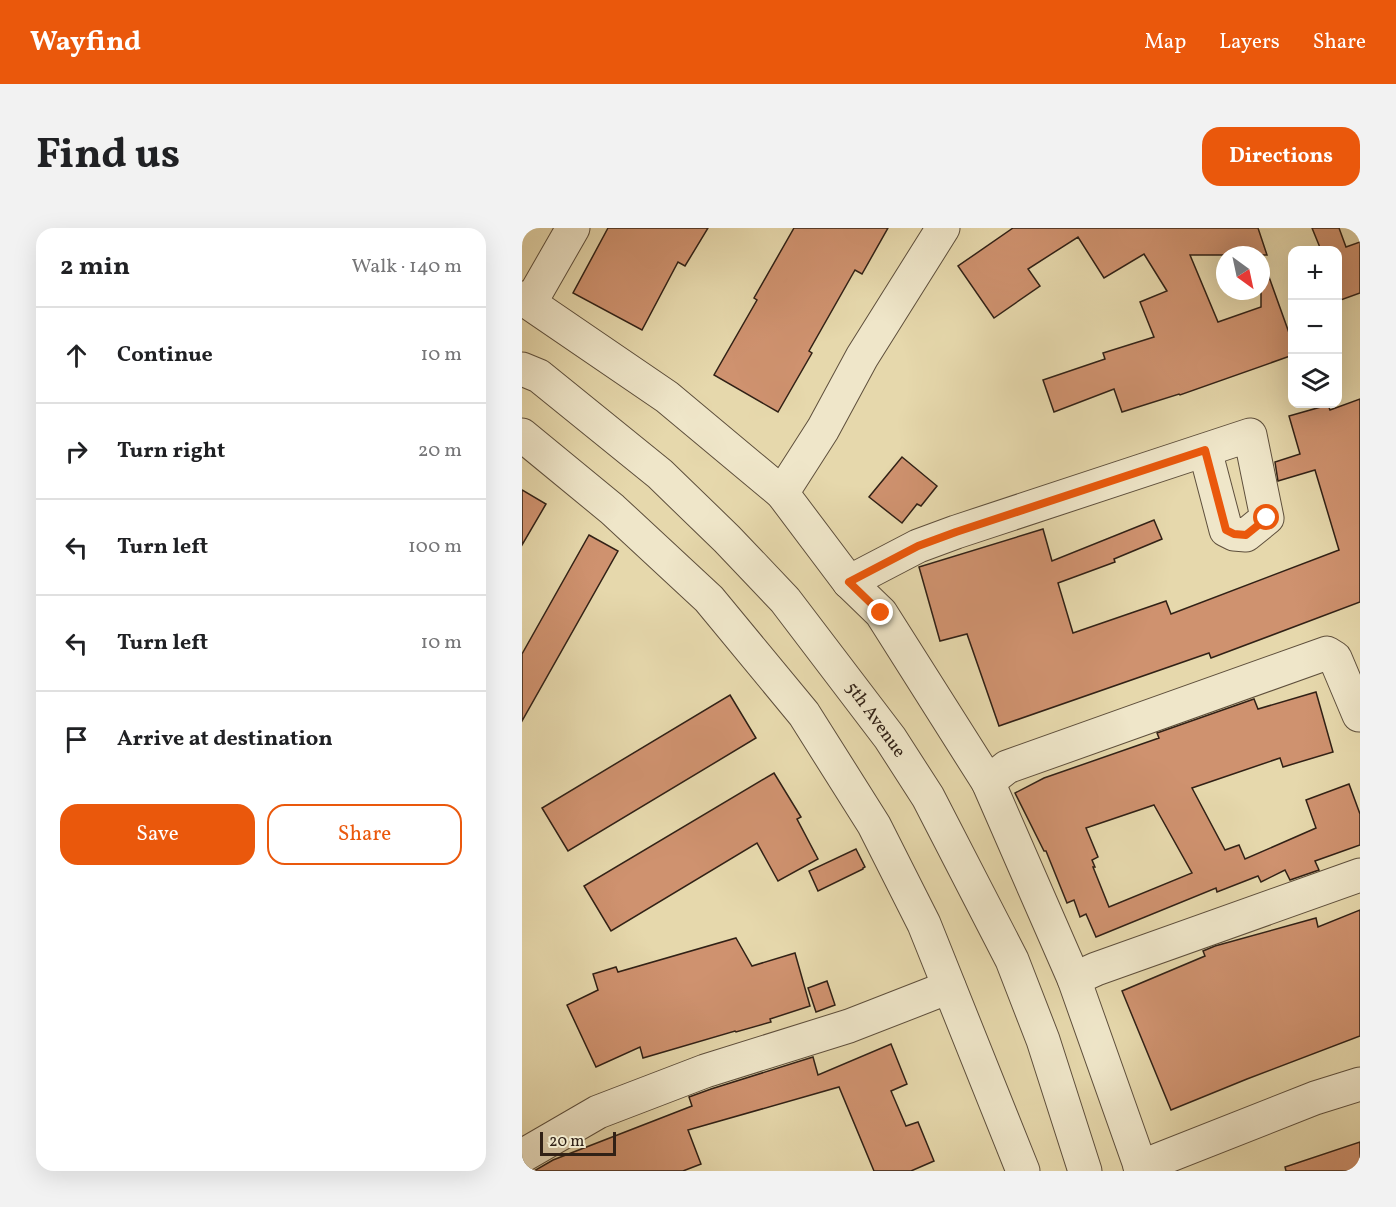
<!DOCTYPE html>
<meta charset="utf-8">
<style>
:root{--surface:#fff;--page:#f2f2f2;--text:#202124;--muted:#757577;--line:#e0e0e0;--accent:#ea580c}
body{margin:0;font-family:Vollkorn,serif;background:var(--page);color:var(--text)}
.controls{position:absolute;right:18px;top:18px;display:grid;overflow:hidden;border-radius:12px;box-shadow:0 6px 24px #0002}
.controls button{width:54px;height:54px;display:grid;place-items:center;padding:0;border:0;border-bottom:2px solid var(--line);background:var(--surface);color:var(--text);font:30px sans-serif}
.compass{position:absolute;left:694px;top:18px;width:54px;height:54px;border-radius:50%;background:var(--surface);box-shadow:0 6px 24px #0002;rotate:147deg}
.scale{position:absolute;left:18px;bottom:15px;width:76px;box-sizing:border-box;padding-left:6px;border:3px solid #312116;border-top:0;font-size:16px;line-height:21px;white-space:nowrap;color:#312116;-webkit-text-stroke:4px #efe6c9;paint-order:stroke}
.stop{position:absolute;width:18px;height:18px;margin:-14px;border:4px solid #ea580c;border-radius:50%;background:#fff}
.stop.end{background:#ea580c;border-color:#fff;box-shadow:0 2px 6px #0008}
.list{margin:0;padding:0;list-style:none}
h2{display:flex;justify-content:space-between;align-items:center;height:78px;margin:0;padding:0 24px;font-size:26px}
h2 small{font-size:20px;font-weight:400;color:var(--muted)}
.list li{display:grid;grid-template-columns:39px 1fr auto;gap:18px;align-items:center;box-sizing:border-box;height:96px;padding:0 24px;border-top:2px solid var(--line)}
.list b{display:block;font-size:22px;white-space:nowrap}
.list em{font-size:20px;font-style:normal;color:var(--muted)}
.actions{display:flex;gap:12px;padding:18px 24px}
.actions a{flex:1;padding:14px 0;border:2px solid var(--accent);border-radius:18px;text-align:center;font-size:21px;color:var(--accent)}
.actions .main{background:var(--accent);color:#fff}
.icon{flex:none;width:33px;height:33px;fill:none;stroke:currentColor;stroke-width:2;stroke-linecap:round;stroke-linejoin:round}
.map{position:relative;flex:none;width:838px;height:943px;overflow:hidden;border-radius:18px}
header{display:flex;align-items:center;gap:36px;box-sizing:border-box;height:84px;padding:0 30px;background:var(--accent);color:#fff}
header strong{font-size:28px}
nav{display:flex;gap:33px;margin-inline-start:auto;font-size:21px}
.intro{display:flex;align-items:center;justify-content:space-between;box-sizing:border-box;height:144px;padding:0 36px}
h1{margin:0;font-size:42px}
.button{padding:15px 27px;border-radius:18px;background:var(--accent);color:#fff;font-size:21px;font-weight:700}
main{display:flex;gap:36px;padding:0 36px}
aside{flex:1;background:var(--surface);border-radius:18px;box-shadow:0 6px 24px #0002}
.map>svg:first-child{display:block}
.building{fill:#cf926f;stroke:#312116;stroke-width:1.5;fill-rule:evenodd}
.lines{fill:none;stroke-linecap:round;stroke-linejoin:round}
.minor-casing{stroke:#5e4f3c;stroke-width:35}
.minor{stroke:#efe6c9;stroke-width:33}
.route{stroke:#ea580c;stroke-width:8}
.labels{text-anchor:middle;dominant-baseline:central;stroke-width:6;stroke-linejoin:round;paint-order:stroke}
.street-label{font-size:18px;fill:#312116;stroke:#efe6c9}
</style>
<header>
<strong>Wayfind</strong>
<nav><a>Map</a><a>Layers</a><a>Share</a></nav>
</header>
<div class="intro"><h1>Find us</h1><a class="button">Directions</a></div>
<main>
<aside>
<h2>2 min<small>Walk · 140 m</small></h2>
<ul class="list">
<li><svg class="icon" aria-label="ahead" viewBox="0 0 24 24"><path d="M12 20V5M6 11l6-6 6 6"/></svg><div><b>Continue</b></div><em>10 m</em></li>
<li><svg class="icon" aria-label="right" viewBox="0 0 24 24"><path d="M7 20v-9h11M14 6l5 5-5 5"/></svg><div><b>Turn right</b></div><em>20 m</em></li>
<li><svg class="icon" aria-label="left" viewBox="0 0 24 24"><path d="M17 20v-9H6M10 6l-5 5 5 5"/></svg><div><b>Turn left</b></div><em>100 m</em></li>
<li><svg class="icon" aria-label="left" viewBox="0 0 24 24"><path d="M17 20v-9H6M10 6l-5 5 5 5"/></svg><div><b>Turn left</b></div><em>10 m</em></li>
<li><svg class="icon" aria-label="arrive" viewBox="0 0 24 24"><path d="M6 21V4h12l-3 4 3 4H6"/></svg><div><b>Arrive at destination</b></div></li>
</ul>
<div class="actions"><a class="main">Save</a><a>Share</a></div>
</aside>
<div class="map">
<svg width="838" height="943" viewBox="0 0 838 943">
<rect width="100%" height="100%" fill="#e6d8ac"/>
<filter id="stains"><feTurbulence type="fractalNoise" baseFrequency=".00333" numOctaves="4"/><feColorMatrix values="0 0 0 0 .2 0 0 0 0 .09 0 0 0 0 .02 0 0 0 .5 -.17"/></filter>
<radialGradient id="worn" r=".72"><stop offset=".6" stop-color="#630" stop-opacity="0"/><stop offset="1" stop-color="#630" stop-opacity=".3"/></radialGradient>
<g class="building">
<polygon points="86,0 186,0 163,38 156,34 120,102 51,65"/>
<polygon points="272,0 366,0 340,46 333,42 287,123 290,125 256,184 192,147 235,72 232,70"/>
<polygon points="491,0 736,0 745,27 668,27 696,94 739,79 739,36 742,35 771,116 771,127 658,167 657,166 600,184 592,161 532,184 521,152 583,131 581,125 632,109 618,74 645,63 622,26 582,50 556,9 506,41 518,58 472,90 436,38"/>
<polygon points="790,0 817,0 824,19 838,14 838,65 816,73 816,22 799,22"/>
<polygon points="838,171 838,374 689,430 687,425 477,498 445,406 418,413 397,339 521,301 530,333 632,292 640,311 592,331 593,334 536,355 551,405 644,373 649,386 817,322 793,242 756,253 753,234 778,226 767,188 806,177 808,182"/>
<polygon points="380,229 415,258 399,278 395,276 380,295 347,269"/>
<polygon points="0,262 24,276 0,317"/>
<polygon points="67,307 96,323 0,493 0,426"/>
<path d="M794,464L811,524L761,539L758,530L670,560L703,622L717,617L723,631L794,600L784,572L827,556L838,586V617L793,633L797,642L768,652L763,642L739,654L736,648L695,664L694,660L574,709L564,686L558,689L552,672L545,675L524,623H522L493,565L522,550L637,510L635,505L732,471L736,481ZM632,577L670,645L587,679L571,639H573L570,632L576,629L564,600Z"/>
<polygon points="208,467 234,510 46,623 20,580"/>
<polygon points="252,545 279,589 275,591 296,631 256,653 235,615 89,703 62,658"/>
<polygon points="334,621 343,639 341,640 341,641 296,663 287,643"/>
<polygon points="838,682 838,808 725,851 649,882 600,763 683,728 681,723 693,718 794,690 796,699"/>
<polygon points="214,710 230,738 273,725 288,778 248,791 249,794 214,804 213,803 121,830 118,819 74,839 45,777 76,762 71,746 94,739 96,744"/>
<polygon points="305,753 313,777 294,784 286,760"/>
<polygon points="369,816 385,856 369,863 384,898 396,894 412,933 389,943 352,943 317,859 166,902 179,936 161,943 12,943 31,932 170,878 167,869 189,861 291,829 296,847"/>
<polygon points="838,914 838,943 764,943 763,939"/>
</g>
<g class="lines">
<g class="minor-casing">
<g id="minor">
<polyline points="0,70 145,169 260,265 327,354 359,385 466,554 552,751 620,943"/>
<polyline points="8,75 51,0"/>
<polyline points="0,141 17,148 138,246 205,311 263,372 368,510 406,569 490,732 521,812 563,943"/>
<polyline points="0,207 90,281 187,371 282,486 352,597 402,696 501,943"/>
<polyline points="260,265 301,201 340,129 421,0"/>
<polyline points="327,354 396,318 434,304 728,207 745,290 724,307 712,306 704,302 683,222"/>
<polyline points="466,554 485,539 805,425 813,430 837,487"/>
<polyline points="552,751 574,741 838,647"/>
<polyline points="0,928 76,884 183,843 327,798 427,759"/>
<polyline points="618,939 793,870 838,856"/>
</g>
</g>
<use href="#minor" class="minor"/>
</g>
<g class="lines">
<polyline class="route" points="359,385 327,354 396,318 434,304 683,222 704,302 712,306 724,307 745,290"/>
</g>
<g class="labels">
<g class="street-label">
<text transform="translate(353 492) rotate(54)">5th Avenue</text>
</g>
</g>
<rect width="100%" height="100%" filter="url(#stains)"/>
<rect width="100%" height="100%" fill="url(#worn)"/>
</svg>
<div class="controls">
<button>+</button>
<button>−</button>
<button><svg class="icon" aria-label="layers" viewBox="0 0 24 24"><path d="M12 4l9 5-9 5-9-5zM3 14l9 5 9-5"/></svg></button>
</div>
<svg class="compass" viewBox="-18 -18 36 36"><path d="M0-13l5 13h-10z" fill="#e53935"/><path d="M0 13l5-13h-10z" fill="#757577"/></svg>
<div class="scale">20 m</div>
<div class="stop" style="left:745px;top:290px"></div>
<div class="stop end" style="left:359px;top:385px"></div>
</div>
</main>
